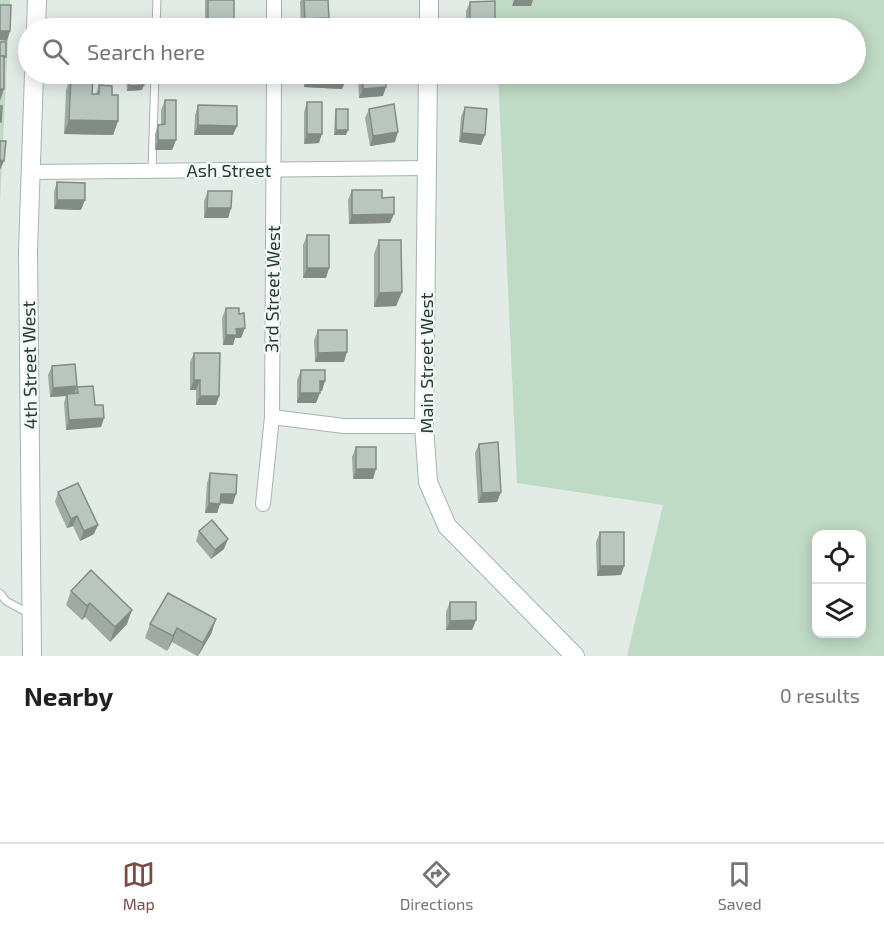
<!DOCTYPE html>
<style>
:root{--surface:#fff;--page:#f6f6f6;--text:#202124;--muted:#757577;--line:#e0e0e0;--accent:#774d44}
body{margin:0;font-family:"Exo 2",sans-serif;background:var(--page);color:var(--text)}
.controls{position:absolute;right:18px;bottom:18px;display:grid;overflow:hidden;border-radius:12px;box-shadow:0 3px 15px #0003}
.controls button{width:54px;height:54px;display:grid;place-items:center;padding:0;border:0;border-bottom:2px solid var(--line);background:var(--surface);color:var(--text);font:30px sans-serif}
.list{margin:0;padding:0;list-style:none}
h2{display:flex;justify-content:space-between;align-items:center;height:78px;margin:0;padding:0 24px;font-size:26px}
h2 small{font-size:20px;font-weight:400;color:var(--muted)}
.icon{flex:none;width:33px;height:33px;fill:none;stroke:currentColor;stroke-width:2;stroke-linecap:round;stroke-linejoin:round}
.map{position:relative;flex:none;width:884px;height:656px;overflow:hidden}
.search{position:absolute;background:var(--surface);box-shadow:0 3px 15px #0003;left:18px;right:18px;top:18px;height:66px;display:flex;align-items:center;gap:15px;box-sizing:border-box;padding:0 21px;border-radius:33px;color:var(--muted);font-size:22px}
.sheet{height:186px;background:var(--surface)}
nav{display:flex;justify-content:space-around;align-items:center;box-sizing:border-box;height:84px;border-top:2px solid var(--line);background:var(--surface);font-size:16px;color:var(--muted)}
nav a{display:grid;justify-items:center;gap:3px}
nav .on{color:var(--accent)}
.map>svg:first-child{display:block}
.green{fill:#bfdac5;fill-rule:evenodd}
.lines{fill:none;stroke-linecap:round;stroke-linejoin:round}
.lane-casing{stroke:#a6b3ae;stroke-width:9}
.street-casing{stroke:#a6b3ae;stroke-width:16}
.secondary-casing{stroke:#a3b6ae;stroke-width:20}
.lane{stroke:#fff;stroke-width:7}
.street{stroke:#fff;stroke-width:14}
.secondary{stroke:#fff;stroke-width:18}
.wall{fill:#9faaa5}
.shaded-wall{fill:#828b86}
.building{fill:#b9c6c0;stroke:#828b86;stroke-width:1.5}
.labels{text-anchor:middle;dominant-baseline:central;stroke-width:4.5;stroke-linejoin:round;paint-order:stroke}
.street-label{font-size:18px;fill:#253b34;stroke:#f3f8f6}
</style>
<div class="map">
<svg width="884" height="656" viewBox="0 0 884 656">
<rect width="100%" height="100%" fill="#e3ebe7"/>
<g class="green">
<polygon points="0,0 10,0 0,203"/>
<path d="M495,0H884V656H627L663,505L517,483L498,74H856V28H496ZM816,534H862V634H816Z"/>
</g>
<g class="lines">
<g class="lane-casing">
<g id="lane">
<polyline points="156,28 157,0"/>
<polyline points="152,170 155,74"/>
<polyline points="0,593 6,601 30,614"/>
</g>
</g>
<g class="street-casing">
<g id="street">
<polyline points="274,0 274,28"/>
<polyline points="30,172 427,168"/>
<polyline points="272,417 344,426 424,426"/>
<polyline points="263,504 272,417 274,74"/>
</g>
</g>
<g class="secondary-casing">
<g id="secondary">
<polyline points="36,28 37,0"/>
<polyline points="429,28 429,0"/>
<polyline points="428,74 424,426 428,482 447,526 575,656"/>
<polyline points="32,656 28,251 34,74"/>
</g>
</g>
<use href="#lane" class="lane"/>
<use href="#street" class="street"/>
<use href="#secondary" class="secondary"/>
</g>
<g class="wall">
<polygon points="205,0 234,0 231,28 205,28"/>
<polygon points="301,0 328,0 329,18 326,28 301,28 300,2"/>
<polygon points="470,2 495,26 494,28 466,28 466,11"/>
<polygon points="128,74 142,90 127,91 126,78"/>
<polygon points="207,74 234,74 230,84 207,84"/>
<polygon points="305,74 346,74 346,80 342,89 304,87"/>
<polygon points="360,74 362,74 383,96 359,98 358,79"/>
<polygon points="71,76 92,94 96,94 99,85 112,95 118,121 113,135 64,134 66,90"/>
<polygon points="165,100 176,140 172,150 155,150 155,134 158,125 161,124 161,110"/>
<polygon points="307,102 319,143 304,144 304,112"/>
<polygon points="198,105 233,135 194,135 195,115"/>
<polygon points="465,107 481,145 459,142 461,117"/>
<polygon points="336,109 346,135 334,135 335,113"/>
<polygon points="369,109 395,142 370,146 365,118"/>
<polygon points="57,182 81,210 54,209 54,192"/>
<polygon points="352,190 382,198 390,223 349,224 348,200"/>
<polygon points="208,191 231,208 228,218 204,218 204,201"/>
<polygon points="307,235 329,268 326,278 303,278 303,245"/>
<polygon points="379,240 402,292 396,306 374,307 374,254"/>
<polygon points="226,308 241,338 235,338 233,345 223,345 222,318"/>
<polygon points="318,330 344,362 315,362 314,340"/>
<polygon points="194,353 219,396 216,405 196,405 196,390 190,390 190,362"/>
<polygon points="52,366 77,386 74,393 77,387 95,405 104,418 101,427 66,430 64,403 66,396 50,397 48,375"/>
<polygon points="301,370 322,391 320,391 316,403 297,403 297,380"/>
<polygon points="479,444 501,492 497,502 478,503 475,453"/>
<polygon points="356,447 373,479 353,479 352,457"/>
<polygon points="210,473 233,504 220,503 217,513 205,513 207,483"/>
<polygon points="58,492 94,534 80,541 73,526 67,528 55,502"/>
<polygon points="199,531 224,549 211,559 196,541"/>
<polygon points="600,532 624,566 621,575 597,576 596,542"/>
<polygon points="71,591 127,624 110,642 85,617 82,620 66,605"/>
<polygon points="450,602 476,620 472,630 446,630 446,612"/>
<polygon points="216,619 211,634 198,656 197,656 172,642 167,651 145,638 150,624"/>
</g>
<g class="shaded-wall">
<polygon points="514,0 533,0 531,6 512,6"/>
<polygon points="329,18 326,28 301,28 305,19"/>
<polygon points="208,22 234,22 231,28 206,28"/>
<polygon points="495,26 494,28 469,28 470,27"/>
<polygon points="0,31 10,31 7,41 0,40"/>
<polygon points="211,74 234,74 230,84 207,84"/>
<polygon points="307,78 346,80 342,89 304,87"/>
<polygon points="144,85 142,90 127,91 129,86"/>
<polygon points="386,87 383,96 359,98 363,89"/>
<polygon points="0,89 4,89 0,101"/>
<polygon points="69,120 118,121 113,135 64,134"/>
<polygon points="198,125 237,126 233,135 194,135"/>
<polygon points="336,130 348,130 346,135 334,135"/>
<polygon points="398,132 395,142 370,146 373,136"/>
<polygon points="462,133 485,135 481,145 459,142"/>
<polygon points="307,134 322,134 319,143 304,144"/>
<polygon points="158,140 176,140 172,150 155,150"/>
<polygon points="0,160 4,161 0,170"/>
<polygon points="57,200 85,200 81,210 54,209"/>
<polygon points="207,208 231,208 228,218 204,218"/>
<polygon points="394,214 390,223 349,224 352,215"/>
<polygon points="307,268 329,268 326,278 303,278"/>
<polygon points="402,292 396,306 374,307 379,293"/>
<polygon points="245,328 241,338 235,338 233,345 223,345 226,335 236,329"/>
<polygon points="347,352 344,362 315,362 318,353"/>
<polygon points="194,380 200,380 196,390 190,390"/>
<polygon points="320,381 325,381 322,391 316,391"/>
<polygon points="77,386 73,396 67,394 66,396 50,397 53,388"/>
<polygon points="300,393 320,393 316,403 297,403"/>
<polygon points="200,396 219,396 216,405 196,405"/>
<polygon points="104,418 101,427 66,430 69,420"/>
<polygon points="356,469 376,469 373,479 353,479"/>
<polygon points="501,492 497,502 478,503 482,493"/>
<polygon points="221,494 236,494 233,504 217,503"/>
<polygon points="209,503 220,504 217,513 205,513"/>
<polygon points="77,516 73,526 67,528 71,519"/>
<polygon points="98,525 94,534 80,541 84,531"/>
<polygon points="228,539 224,549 211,559 215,550"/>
<polygon points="600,566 624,566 621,575 597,576"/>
<polygon points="90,603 85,617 82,620 87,606"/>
<polygon points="132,610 127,624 110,642 115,627"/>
<polygon points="216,619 211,634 198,656 203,643"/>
<polygon points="476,620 472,630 446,630 450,621"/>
<polygon points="177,628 172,642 167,651 173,636"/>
</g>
<g class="building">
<rect x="208" y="0" width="26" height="22"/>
<polygon points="304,0 328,0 329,18 305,19"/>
<polygon points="495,1 495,26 470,27 470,2"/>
<polygon points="0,5 11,5 10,31 0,31"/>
<polygon points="0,42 6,42 6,57 4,57 4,56 0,56"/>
<rect x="0" y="56" width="4" height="33"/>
<polygon points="128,74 143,74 144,85 129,86"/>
<polygon points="308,74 346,74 346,80 307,78"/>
<polygon points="362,74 385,74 386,87 363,89"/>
<polygon points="71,76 93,76 92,94 99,94 99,85 112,86 112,95 118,95 118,121 69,120"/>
<polygon points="165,100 176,100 176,140 158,140 158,125 165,124"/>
<rect x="307" y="102" width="15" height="32"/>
<polygon points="394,104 398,132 373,136 369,109"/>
<polygon points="198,105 237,106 237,126 198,125"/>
<polygon points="0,106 2,106 1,122 0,122"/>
<polygon points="465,107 487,109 485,135 462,133"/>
<rect x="336" y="109" width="12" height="21"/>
<polygon points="0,141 6,141 4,161 0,160"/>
<polygon points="57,182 85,183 85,200 57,200"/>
<polygon points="352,190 382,190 382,198 394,197 394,214 352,215"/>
<polygon points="208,191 232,191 231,208 207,208"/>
<rect x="307" y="235" width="22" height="33"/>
<polygon points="379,240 401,240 402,292 379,293"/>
<polygon points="226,308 239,308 239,314 244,313 245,328 236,329 237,335 226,335"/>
<polygon points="318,330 347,330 347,352 318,353"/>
<polygon points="194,353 220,353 219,396 200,396 200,380 194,380"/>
<polygon points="75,364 77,386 53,388 52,366"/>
<polygon points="301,370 325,370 325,381 320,381 320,393 300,393"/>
<polygon points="93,386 95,405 103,405 104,418 69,420 67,394 78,393 77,387"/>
<polygon points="498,442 501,492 482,493 479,444"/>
<rect x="356" y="447" width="20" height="22"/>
<polygon points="210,473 237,475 236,494 221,494 220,504 209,503"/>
<polygon points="78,483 98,525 84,531 77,516 71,519 58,492"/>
<polygon points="212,520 228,539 215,550 199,531"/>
<rect x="600" y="532" width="24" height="34"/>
<polygon points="91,570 132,610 115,627 90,603 87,606 71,591"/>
<polygon points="168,593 216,619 203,643 177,628 173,636 150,624"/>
<polygon points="450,602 476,602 476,620 450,621"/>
</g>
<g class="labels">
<g class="street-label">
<text x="229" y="170">Ash Street</text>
<text transform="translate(272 289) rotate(-89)">3rd Street West</text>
<text transform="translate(426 363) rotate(-90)">Main Street West</text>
<text transform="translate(29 365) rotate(-91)">4th Street West</text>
</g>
</g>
</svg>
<div class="controls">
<button><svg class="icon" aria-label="locate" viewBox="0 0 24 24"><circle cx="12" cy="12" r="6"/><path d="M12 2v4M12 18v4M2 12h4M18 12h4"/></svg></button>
<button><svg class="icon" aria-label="layers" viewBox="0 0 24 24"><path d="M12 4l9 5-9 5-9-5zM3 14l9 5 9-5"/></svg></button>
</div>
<div class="search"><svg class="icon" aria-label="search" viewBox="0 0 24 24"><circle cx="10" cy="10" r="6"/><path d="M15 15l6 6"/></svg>Search here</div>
</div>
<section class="sheet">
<h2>Nearby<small>0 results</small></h2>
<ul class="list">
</ul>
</section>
<nav>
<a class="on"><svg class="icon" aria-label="map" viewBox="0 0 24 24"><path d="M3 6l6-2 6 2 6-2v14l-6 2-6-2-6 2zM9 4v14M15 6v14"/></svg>Map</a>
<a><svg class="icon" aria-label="directions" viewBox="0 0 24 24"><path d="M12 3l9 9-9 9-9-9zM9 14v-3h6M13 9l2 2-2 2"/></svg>Directions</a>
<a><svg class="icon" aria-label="saved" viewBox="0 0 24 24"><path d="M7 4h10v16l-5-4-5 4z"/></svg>Saved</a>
</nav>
